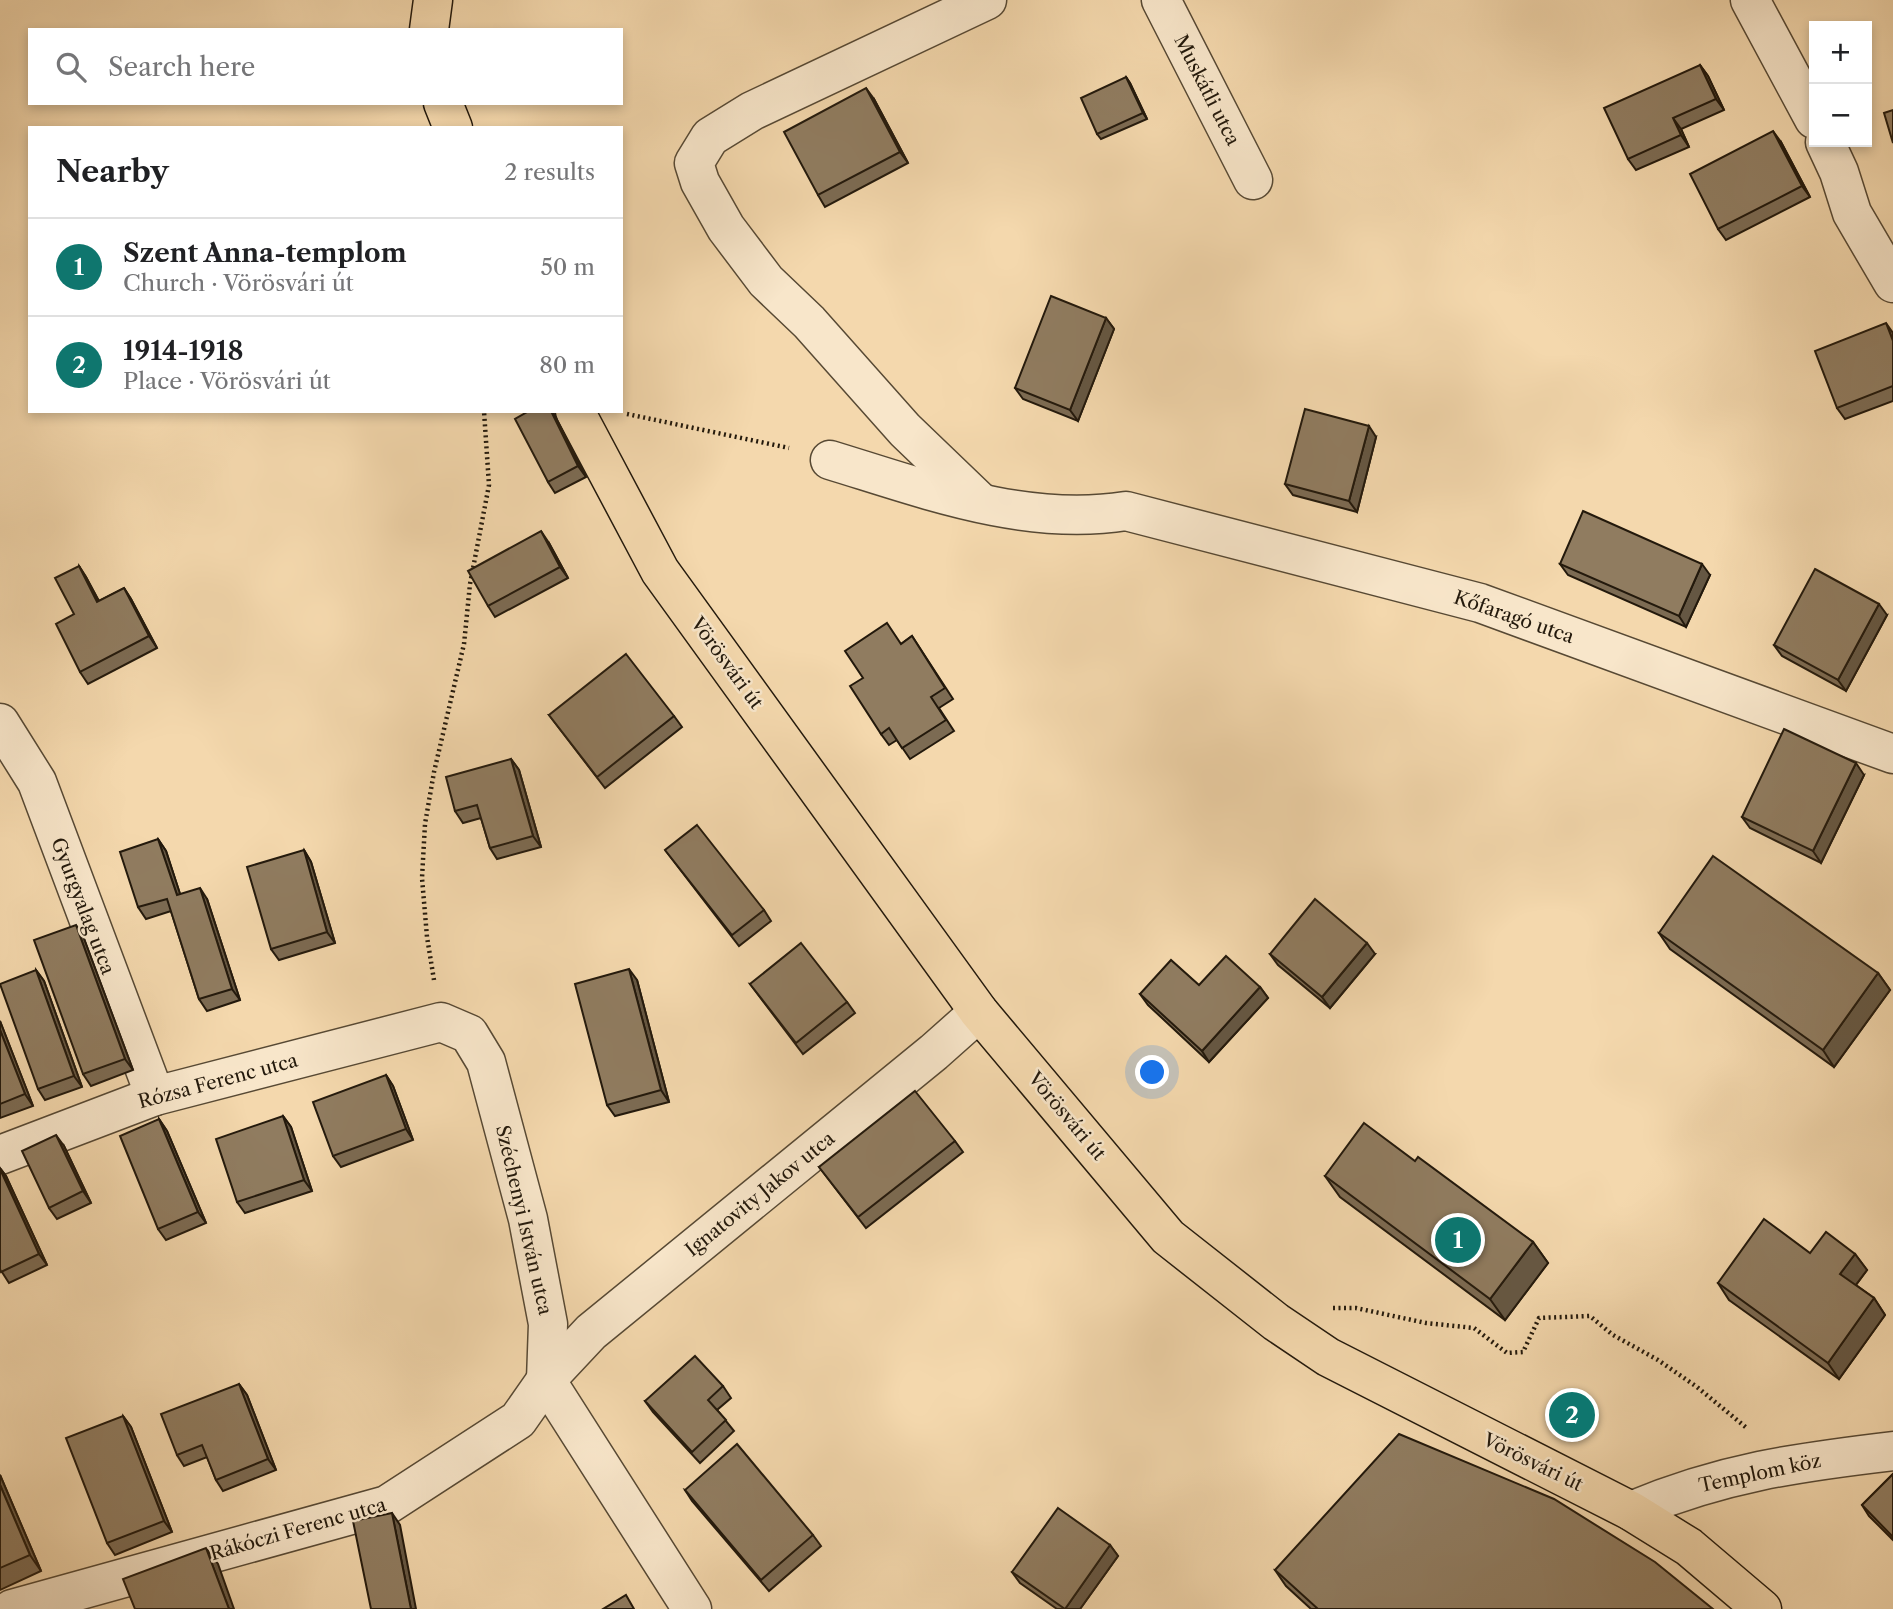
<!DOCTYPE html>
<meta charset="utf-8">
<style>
:root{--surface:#fff;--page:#f2f2f2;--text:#202124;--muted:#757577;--line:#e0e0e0;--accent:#0f766e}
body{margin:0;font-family:"Libre Caslon Text",serif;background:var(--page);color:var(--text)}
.controls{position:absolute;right:21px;top:21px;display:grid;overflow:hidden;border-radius:0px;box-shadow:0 4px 10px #0003}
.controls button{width:63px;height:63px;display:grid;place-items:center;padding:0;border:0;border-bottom:2px solid var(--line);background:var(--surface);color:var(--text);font:35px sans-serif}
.you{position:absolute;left:1153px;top:1073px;width:24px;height:24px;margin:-18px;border:5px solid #fff;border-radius:50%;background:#1a73e8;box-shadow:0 0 0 10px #1a73e833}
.badge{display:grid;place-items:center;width:46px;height:46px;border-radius:50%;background:var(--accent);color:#fff;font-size:23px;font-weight:700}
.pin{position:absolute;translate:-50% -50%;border:4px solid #fff;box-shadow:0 2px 7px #0006}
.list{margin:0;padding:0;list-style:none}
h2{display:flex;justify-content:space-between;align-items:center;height:91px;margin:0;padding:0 28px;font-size:30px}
h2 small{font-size:23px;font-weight:400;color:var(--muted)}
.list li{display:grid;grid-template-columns:46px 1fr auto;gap:21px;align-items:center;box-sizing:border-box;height:98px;padding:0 28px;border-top:2px solid var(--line)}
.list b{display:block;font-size:26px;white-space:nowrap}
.list p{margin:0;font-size:23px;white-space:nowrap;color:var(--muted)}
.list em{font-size:23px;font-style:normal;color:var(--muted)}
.icon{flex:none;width:38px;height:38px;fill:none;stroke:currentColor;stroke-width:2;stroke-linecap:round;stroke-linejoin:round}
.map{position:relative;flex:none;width:1893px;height:1609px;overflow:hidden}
.search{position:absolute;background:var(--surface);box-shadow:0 4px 10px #0003;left:28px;top:28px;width:595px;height:77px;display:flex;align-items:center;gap:18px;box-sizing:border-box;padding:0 24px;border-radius:0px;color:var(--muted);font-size:26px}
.panel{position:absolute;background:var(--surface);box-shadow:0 4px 10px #0003;left:28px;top:126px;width:595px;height:287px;border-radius:0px}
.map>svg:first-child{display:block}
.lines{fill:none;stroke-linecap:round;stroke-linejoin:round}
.minor-casing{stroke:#574934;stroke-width:41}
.major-casing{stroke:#23190c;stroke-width:41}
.path{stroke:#23190c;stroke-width:4.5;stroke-dasharray:2 3.5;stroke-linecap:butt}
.minor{stroke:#f8e6ca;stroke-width:38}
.major{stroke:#f4d8ad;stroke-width:38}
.wall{fill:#7c6b53;stroke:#23190c;stroke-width:2}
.shaded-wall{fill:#655743;stroke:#23190c;stroke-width:2}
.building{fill:#907c60;stroke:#23190c;stroke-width:2}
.labels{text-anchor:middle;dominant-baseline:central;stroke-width:5;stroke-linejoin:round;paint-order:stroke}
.street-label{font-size:19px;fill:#23190c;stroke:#f8e6ca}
</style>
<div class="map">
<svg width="1893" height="1609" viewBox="0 0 1893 1609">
<rect width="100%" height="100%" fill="#f4d8ad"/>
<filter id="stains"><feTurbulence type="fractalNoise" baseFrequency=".00286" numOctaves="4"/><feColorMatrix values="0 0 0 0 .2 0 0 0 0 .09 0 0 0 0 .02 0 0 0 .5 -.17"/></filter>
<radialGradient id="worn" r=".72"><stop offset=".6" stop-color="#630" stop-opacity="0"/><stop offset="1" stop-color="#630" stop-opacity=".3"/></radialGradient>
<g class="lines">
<g class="minor-casing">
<g id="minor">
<polyline points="1161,0 1253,180"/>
<polyline points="1750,0 1814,119"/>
<polyline points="1825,142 1839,172 1852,213 1893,283"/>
<path d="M830,460C925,489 1025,527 1126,511L1480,603L1893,754"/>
<polyline points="980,502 905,430 809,322 766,281 726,228 700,182 694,163 710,137 752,111 987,0"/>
<polyline points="0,723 37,782 155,1096"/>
<polyline points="0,1155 155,1096 441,1022 469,1034 486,1062 528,1219 548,1324 546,1380 692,1609"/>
<path d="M1631,1511C1721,1473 1798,1462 1893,1451"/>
<polyline points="12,1609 387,1505 518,1420 546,1380 591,1332 934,1052 979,1012"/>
</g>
</g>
<g class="major-casing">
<g id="major">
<polyline points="429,30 433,0"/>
<polyline points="443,103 453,128"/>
<polyline points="575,411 660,571 979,1012 1168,1237 1276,1322 1328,1357 1631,1511 1689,1547 1762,1609"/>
</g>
</g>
<g class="path">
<polyline points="627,414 789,448"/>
<polyline points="434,980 427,937 422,878 425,824 434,772 464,644 470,584 489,485 484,411"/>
<polyline points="1333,1308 1356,1308 1426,1323 1474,1328 1507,1353 1523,1352 1539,1318 1590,1316 1613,1335 1658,1360 1697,1387 1748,1429"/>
</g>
<use href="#minor" class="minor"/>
<use href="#major" class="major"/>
</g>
<g class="wall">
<polygon points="1700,65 1708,76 1724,110 1681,129 1689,147 1636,170 1628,159"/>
<polygon points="1126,77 1130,83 1147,119 1101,139 1097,134"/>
<polygon points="874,99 908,163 825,207 818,195"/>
<polygon points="1781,142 1810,197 1726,240 1718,229"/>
<polygon points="1106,318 1114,329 1078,421 1023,399 1015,388"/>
<polygon points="1893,333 1893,401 1845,419 1837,408"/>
<polygon points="529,411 552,411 586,477 555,493 548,482"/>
<polygon points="1376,437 1357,512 1293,495 1285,484"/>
<polygon points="549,543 568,578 495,617 488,606"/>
<polygon points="1560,564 1710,575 1686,627 1568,575"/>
<polygon points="79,566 86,577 99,601 124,588 131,599 157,648 88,684 80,672 74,614"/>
<polygon points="1887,615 1846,691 1782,656 1774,645"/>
<polygon points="912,636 953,699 939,708 954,731 910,759 897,740 889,745 881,734 863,678 901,644"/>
<polygon points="549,715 674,716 682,727 605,788"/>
<polygon points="511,759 519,770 541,847 497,859 490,848 481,818 463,823 455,811"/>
<polygon points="1864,775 1821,863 1750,828 1742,817"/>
<polygon points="158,839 166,851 180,894 207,899 240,1000 207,1011 199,999 171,911 146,919 138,907"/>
<polygon points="304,850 311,862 335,943 279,960 271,949"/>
<polygon points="665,850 764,910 771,921 739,946"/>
<polygon points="1659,933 1878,973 1890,990 1834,1067 1670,949"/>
<polygon points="83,936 133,1070 91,1086 83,1074"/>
<polygon points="1270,954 1375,954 1330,1008 1278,965"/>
<polygon points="36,970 44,981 82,1087 45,1100 38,1089"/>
<polygon points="637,980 669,1102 615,1116 607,1105"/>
<polygon points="750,984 847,1002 855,1013 803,1054"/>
<polygon points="1199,985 1260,987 1268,998 1209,1062 1148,1005 1140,994"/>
<polygon points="0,1021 33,1106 0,1118"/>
<polygon points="386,1075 393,1086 413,1140 341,1167 333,1156"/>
<polygon points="283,1116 291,1127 312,1191 245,1213 237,1202"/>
<polygon points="159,1119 167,1131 206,1223 166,1240 158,1229"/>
<polygon points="955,1141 963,1152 866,1228 819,1167"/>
<polygon points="64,1146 91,1203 57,1219 49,1208"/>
<polygon points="1415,1161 1533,1242 1548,1263 1505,1320 1340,1197 1325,1176"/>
<polygon points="0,1168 6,1176 47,1265 9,1283 0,1269"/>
<polygon points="1810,1253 1855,1254 1867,1270 1856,1285 1874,1298 1885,1315 1839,1379 1729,1300 1718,1283"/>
<polygon points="239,1384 247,1395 276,1470 223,1491 216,1480 207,1457 184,1466 177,1455"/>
<polygon points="723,1386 731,1398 717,1410 734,1431 700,1463 653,1412 645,1401"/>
<polygon points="123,1416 131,1427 172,1532 115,1555 107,1543"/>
<polygon points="1893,1474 1893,1540 1869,1516 1862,1505"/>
<polygon points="0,1475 41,1571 0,1590"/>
<polygon points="685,1490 813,1535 821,1546 769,1591 692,1501"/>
<polygon points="1110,1545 1118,1556 1080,1609 1057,1609 1020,1583 1012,1572"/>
<polygon points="1275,1570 1713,1609 1311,1609 1286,1586"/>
</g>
<g class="shaded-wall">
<polygon points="1700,65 1708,76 1724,110 1716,99"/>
<polygon points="1126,77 1130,83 1147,119 1143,113"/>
<polygon points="866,88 874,99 908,163 900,152"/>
<polygon points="1673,118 1681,129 1689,147 1681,135"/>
<polygon points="1773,131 1781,142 1810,197 1802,186"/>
<polygon points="1106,318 1114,329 1078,421 1070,410"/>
<polygon points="1886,323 1893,333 1893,341"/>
<polygon points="551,411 552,411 554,414 586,477 578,466"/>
<polygon points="1369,426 1376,437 1357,512 1349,501"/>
<polygon points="541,531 549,543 568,578 560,567"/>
<polygon points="1702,564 1710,575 1686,627 1679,616"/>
<polygon points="79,566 86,577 105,613 97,602"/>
<polygon points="124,588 131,599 157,648 149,636"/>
<polygon points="1879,604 1887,615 1846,691 1838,680"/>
<polygon points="511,759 519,770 541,847 533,836"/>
<polygon points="1856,763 1864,775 1821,863 1813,851"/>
<polygon points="158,839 166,851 184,906 177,895"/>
<polygon points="304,850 311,862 335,943 327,932"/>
<polygon points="200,888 207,899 240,1000 232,989"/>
<polygon points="76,925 83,936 133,1070 125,1059"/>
<polygon points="1367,943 1375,954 1330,1008 1322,997"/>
<polygon points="629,969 637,980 669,1102 661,1090"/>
<polygon points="36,970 44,981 82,1087 74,1076"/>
<polygon points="1878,973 1890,990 1834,1067 1823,1050"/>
<polygon points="1260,987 1268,998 1209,1062 1202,1051"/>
<polygon points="0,1021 33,1106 25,1094 0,1030"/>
<polygon points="386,1075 393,1086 413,1140 406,1129"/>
<polygon points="283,1116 291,1127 312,1191 304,1180"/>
<polygon points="159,1119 167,1131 206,1223 198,1212"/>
<polygon points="56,1135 64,1146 91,1203 83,1191"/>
<polygon points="0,1168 6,1176 47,1265 39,1254"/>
<polygon points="1533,1242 1548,1263 1505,1320 1490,1299"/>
<polygon points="1855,1254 1867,1270 1852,1290 1840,1274"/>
<polygon points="1874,1298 1885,1315 1839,1379 1828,1363"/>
<polygon points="239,1384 247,1395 276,1470 268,1459"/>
<polygon points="123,1416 131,1427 172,1532 164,1521"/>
<polygon points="0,1475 41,1571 30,1555 0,1485"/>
<polygon points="392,1513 400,1525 416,1609 411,1609"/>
<polygon points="1110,1545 1118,1556 1080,1609 1065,1609"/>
<polygon points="206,1548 218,1564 234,1609 229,1609"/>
</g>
<g class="building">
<polygon points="1700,65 1716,99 1673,118 1681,135 1628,159 1604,108"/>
<polygon points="1126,77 1143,113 1097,134 1081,98"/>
<polygon points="866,88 900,152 818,195 784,132"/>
<polygon points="1893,110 1893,143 1884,113"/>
<polygon points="1773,131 1802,186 1718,229 1690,174"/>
<polygon points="1051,296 1106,318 1070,410 1015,388"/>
<polygon points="1886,323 1893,341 1893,386 1837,408 1815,351"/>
<polygon points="1305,409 1369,426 1349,501 1285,484"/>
<polygon points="529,411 551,411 578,466 548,482 515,419"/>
<polygon points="1583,511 1702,564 1679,616 1560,564"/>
<polygon points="541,531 560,567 488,606 468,571"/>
<polygon points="79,566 97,602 124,588 149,636 80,672 56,624 74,614 55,578"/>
<polygon points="1815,569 1879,604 1838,680 1774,645"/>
<polygon points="887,623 901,644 912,636 945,688 931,697 946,720 902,748 889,728 881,734 850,686 863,678 845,651"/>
<polygon points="626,654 674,716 597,777 549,715"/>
<polygon points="1784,729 1856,763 1813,851 1742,817"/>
<polygon points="511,759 533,836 490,848 477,805 455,811 446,777"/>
<polygon points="697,825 764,910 732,935 665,850"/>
<polygon points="158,839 177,895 200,888 232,989 199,999 167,899 138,907 120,852"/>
<polygon points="304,850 327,932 271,949 247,867"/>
<polygon points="1713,856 1878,973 1823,1050 1659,933"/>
<polygon points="1315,899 1367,943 1322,997 1270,954"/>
<polygon points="76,925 125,1059 83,1074 34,940"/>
<polygon points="801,943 847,1002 796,1043 750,984"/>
<polygon points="1226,956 1260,987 1202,1051 1140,994 1171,960 1199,985"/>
<polygon points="629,969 661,1090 607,1105 575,984"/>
<polygon points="36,970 74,1076 38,1089 0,984"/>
<polygon points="0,1030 25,1094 0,1104"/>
<polygon points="386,1075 406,1129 333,1156 313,1102"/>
<polygon points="915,1091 955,1141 858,1217 819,1167"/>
<polygon points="283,1116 304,1180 237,1202 216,1139"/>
<polygon points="159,1119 198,1212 158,1229 120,1136"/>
<polygon points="1364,1123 1415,1161 1418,1157 1533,1242 1490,1299 1325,1176"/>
<polygon points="56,1135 83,1191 49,1208 22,1151"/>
<polygon points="0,1169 39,1254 1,1272 0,1269"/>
<polygon points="1764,1219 1810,1253 1826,1232 1855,1254 1840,1274 1874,1298 1828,1363 1718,1283"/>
<polygon points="695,1356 723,1386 708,1400 726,1420 692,1452 645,1401"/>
<polygon points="239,1384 268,1459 216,1480 202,1445 177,1455 161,1414"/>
<polygon points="123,1416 164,1521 107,1543 66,1438"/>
<polygon points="1399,1434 1554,1499 1655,1562 1713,1609 1318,1609 1275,1570"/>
<polygon points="737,1444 813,1535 761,1580 685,1490"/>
<polygon points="1893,1474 1893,1537 1862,1505"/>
<polygon points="0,1485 30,1555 0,1568"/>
<polygon points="1058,1508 1110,1545 1065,1609 1012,1572"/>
<polygon points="392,1513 411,1609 371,1609 353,1521"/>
<polygon points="206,1548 229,1609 135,1609 123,1579"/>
<polygon points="626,1595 634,1609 603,1609"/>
</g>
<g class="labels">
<g class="street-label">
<text transform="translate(1207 90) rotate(63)">Muskátli utca</text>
<text transform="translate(1514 617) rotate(19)">Kőfaragó utca</text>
<text transform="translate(727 663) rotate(54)">Vörösvári út</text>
<text transform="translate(83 906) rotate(69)">Gyurgyalag utca</text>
<text transform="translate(218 1081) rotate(-15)">Rózsa Ferenc utca</text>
<text transform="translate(1067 1116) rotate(50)">Vörösvári út</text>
<text transform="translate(760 1194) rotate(-39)">Ignatovity Jakov utca</text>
<text transform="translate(524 1220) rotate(77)">Széchenyi István utca</text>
<text transform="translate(1533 1462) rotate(26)">Vörösvári út</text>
<text transform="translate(1760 1473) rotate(-12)">Templom köz</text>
<text transform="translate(298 1529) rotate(-16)">Rákóczi Ferenc utca</text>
</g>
</g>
<rect width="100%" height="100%" filter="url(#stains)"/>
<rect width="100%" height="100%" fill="url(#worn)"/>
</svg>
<div class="controls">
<button>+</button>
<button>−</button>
</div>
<div class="you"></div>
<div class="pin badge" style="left:1458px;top:1240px">1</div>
<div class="pin badge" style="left:1572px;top:1415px">2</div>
<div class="search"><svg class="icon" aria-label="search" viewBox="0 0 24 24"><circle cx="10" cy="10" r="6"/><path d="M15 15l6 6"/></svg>Search here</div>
<section class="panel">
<h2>Nearby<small>2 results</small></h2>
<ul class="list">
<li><span class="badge">1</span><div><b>Szent Anna-templom</b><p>Church · Vörösvári út</p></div><em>50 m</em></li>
<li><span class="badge">2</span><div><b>1914-1918</b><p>Place · Vörösvári út</p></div><em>80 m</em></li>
</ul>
</section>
</div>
